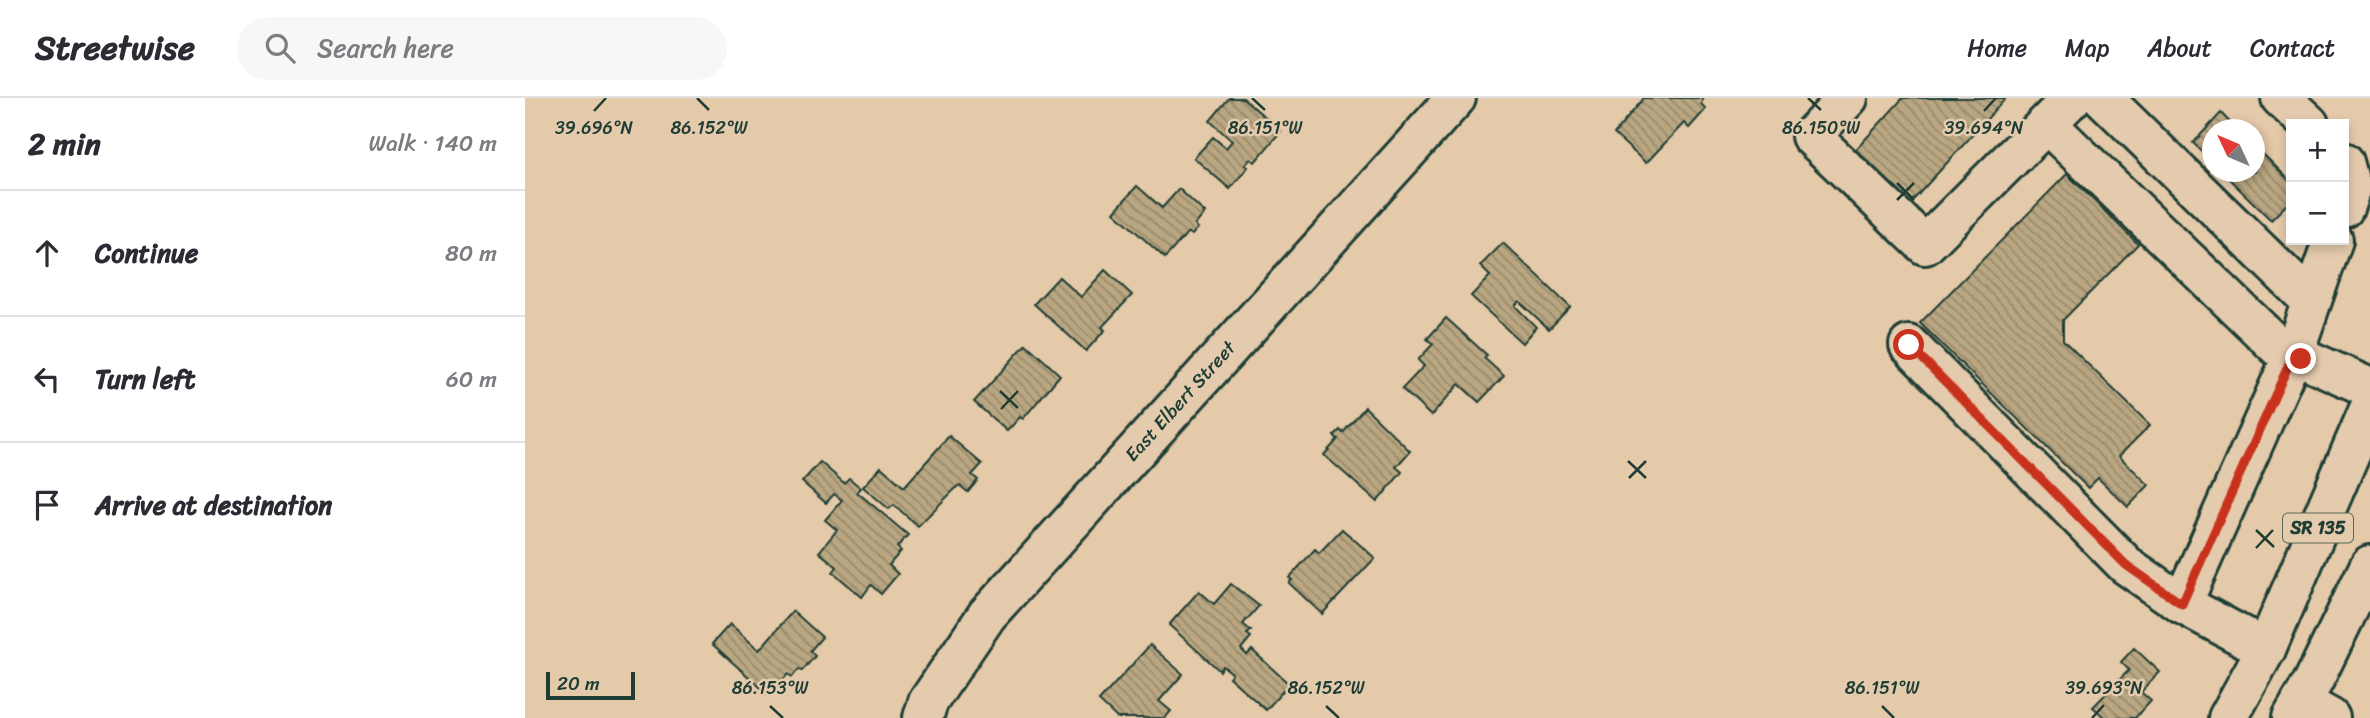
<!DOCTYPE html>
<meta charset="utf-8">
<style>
:root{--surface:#fff;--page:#f7f7f7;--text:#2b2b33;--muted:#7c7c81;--line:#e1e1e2}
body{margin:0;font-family:Sriracha,sans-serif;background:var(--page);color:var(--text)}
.controls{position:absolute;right:21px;top:21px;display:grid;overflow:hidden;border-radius:0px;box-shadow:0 4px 10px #0003}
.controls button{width:63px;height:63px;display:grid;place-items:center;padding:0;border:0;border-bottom:2px solid var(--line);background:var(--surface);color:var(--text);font:35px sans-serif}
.compass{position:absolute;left:1677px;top:21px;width:63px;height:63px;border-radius:50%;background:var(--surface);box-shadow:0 4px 10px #0003;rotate:314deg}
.scale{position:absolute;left:21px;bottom:18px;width:89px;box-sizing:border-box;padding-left:7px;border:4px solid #1f3d34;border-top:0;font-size:19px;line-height:24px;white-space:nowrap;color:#1f3d34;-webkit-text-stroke:5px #e5cbad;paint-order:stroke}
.stop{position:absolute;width:21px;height:21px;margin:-16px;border:5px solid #c8321e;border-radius:50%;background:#fff}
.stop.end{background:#c8321e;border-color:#fff;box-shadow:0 2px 7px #0008}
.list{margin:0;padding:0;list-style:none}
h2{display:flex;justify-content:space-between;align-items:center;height:91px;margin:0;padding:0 28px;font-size:30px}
h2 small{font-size:23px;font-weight:400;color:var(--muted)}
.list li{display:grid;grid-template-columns:46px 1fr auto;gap:21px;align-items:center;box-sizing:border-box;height:126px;padding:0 28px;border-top:2px solid var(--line)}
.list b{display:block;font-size:26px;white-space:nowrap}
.list em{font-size:23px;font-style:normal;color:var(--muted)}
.icon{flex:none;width:38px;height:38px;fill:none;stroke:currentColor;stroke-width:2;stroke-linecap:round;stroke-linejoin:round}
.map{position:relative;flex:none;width:1845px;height:620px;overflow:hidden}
header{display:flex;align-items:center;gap:42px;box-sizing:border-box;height:98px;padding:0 35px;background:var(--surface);border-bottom:2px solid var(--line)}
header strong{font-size:33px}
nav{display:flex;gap:38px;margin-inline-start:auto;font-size:24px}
.search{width:490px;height:63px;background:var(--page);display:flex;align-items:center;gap:18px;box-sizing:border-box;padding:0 24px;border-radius:38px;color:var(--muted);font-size:26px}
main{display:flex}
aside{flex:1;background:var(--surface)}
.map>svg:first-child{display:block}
.building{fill:url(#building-back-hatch);stroke:#1f3d34;stroke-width:2}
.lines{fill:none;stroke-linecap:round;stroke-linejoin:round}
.minor-casing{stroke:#1f3d34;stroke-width:44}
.major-casing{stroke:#1f3d34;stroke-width:44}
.minor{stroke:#e5cbad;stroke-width:38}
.major{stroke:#e5cbad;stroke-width:38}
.route{stroke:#c8321e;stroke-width:9}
.ticks{fill:none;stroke:#1f3d34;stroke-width:2.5}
.labels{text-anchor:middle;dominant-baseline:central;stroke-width:5;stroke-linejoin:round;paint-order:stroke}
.shield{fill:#e5cbad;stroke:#5a6858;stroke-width:2}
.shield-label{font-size:18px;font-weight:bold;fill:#1f3d34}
.street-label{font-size:19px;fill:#1f3d34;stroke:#e5cbad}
.ticks-label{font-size:18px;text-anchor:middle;fill:#1f3d34;stroke:#e5cbad;stroke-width:5;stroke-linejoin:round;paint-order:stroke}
</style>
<header>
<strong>Streetwise</strong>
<div class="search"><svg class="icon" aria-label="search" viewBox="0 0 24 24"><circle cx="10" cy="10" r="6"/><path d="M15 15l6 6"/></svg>Search here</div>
<nav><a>Home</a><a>Map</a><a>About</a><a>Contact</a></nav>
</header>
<main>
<aside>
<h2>2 min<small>Walk · 140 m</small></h2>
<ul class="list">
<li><svg class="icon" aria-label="ahead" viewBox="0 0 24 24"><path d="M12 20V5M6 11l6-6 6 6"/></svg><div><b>Continue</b></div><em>80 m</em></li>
<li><svg class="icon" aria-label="left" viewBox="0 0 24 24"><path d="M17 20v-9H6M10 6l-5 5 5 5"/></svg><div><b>Turn left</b></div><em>60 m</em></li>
<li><svg class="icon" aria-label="arrive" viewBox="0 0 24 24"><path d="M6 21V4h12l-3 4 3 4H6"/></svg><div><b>Arrive at destination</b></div></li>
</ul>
</aside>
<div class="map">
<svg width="1845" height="620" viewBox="0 0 1845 620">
<defs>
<pattern id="building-back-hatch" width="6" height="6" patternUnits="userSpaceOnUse" patternTransform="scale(1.75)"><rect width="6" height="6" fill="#baa782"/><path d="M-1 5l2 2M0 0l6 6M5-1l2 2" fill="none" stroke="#97896b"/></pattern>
</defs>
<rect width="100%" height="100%" fill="#e5caa9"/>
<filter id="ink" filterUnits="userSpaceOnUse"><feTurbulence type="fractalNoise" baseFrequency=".0143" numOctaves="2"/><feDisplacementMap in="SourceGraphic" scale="14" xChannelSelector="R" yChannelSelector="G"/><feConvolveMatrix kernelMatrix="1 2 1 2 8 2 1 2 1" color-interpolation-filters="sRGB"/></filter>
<g filter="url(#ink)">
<g class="building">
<polygon points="704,0 718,0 756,33 730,64 725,61 720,67 723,69 705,91 669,60 688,39 701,50 707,43 685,23"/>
<polygon points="1119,0 1178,0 1176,6 1181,11 1164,30 1159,25 1121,65 1089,36"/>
<polygon points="1378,0 1481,0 1380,111 1324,59"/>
<polygon points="1696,15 1712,32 1688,32 1688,64 1668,45"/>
<polygon points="1730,48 1766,84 1766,102 1746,122 1697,74 1730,74"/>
<polygon points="1542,76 1613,146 1538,222 1538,242 1625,327 1594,358 1624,387 1603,409 1573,380 1563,390 1395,225"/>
<polygon points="612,88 637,110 654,91 680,115 670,127 673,130 667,137 663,134 640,160 589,114"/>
<polygon points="978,145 1045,209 1024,231 994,203 990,208 1011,229 997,245 946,198 965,178 955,168"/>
<polygon points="580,172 607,197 577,229 580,232 561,253 509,206 534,179 556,199"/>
<polygon points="921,220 962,257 959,260 979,278 954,304 934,286 906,318 877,291 899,268 893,262 908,246 902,241"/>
<polygon points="501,246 535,277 498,321 495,319 482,333 449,304"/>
<polygon points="840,309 885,353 871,369 877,374 852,404 799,357 813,341 809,338 815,332 818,335"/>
<polygon points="424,338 457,366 447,377 453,382 443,394 434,387 393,428 369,407 364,411 338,389 356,369 379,389"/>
<polygon points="295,364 319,385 324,380 336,390 332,394 383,437 372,449 376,453 364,467 373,476 356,496 346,487 337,499 308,474 312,469 294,454 312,432 300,422 317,402 309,396 301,405 277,384"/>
<polygon points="817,431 850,460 797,516 764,485 767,482 764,480 790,451 794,455"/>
<polygon points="706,486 734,508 718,526 726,533 722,536 726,539 716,551 722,557 727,552 764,586 741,612 704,579 707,575 698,568 695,573 644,527 674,493 689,506"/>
<polygon points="268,513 297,539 285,553 290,558 277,573 274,571 267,579 263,576 244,597 187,546 205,526 234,552"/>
<polygon points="625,547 658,576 634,603 646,613 640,620 592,620 574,603"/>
<polygon points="1609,550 1635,574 1616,594 1626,603 1610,620 1580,620 1568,609 1604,572 1596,564"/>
</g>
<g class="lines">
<g class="minor-casing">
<g id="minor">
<polyline points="1323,0 1286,38 1400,147 1547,0"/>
<polyline points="1578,0 1786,203"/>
<polyline points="1756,0 1784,26"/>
<polyline points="1522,26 1752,248 1845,290"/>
<polyline points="1819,64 1826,90 1819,110"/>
<polyline points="1384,247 1601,467 1657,506 1741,551"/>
<polyline points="1657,506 1768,257 1808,142"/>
<polyline points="1776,604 1805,620"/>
<polyline points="398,620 403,604 462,517 931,0"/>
</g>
</g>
<g class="major-casing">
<g id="major">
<polyline points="1703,620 1741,551 1845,309"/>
<polyline points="1767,620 1789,582 1845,467"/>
</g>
</g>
<use href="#minor" class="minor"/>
<use href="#major" class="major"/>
</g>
</g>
<g class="lines" filter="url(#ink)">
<polyline class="route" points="1384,247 1601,467 1657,506 1768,257 1776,261"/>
</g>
<path class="ticks" d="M172,0L184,12M727,0L740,12M1283,0L1296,12M69,13L81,0M1459,13L1471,0M1372,85L1389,102M1372,102L1389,85M475,293L493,310M476,311L493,293M1103,363L1121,380M1104,380L1121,363M1731,432L1749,449M1731,450L1748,432M245,608L258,620M801,608L814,620M1357,608L1369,620M1567,620L1579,607"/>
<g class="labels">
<rect class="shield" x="1758" y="415.5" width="70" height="29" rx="5"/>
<g class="shield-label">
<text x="1793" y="430">SR 135</text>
</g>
<g class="street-label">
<text transform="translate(655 303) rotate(-48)">East Elbert Street</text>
</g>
</g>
<g class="ticks-label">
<text x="184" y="36">86.152°W</text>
<text x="740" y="36">86.151°W</text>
<text x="1296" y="36">86.150°W</text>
<text x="69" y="36">39.696°N</text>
<text x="1459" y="36">39.694°N</text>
<text x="1579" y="596">39.693°N</text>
<text x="245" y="596">86.153°W</text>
<text x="801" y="596">86.152°W</text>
<text x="1357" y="596">86.151°W</text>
</g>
</svg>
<div class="controls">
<button>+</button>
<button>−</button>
</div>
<svg class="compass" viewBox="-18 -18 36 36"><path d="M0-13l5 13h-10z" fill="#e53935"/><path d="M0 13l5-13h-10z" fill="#7c7c81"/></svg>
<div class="scale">20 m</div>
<div class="stop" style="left:1384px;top:247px"></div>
<div class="stop end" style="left:1776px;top:261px"></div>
</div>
</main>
